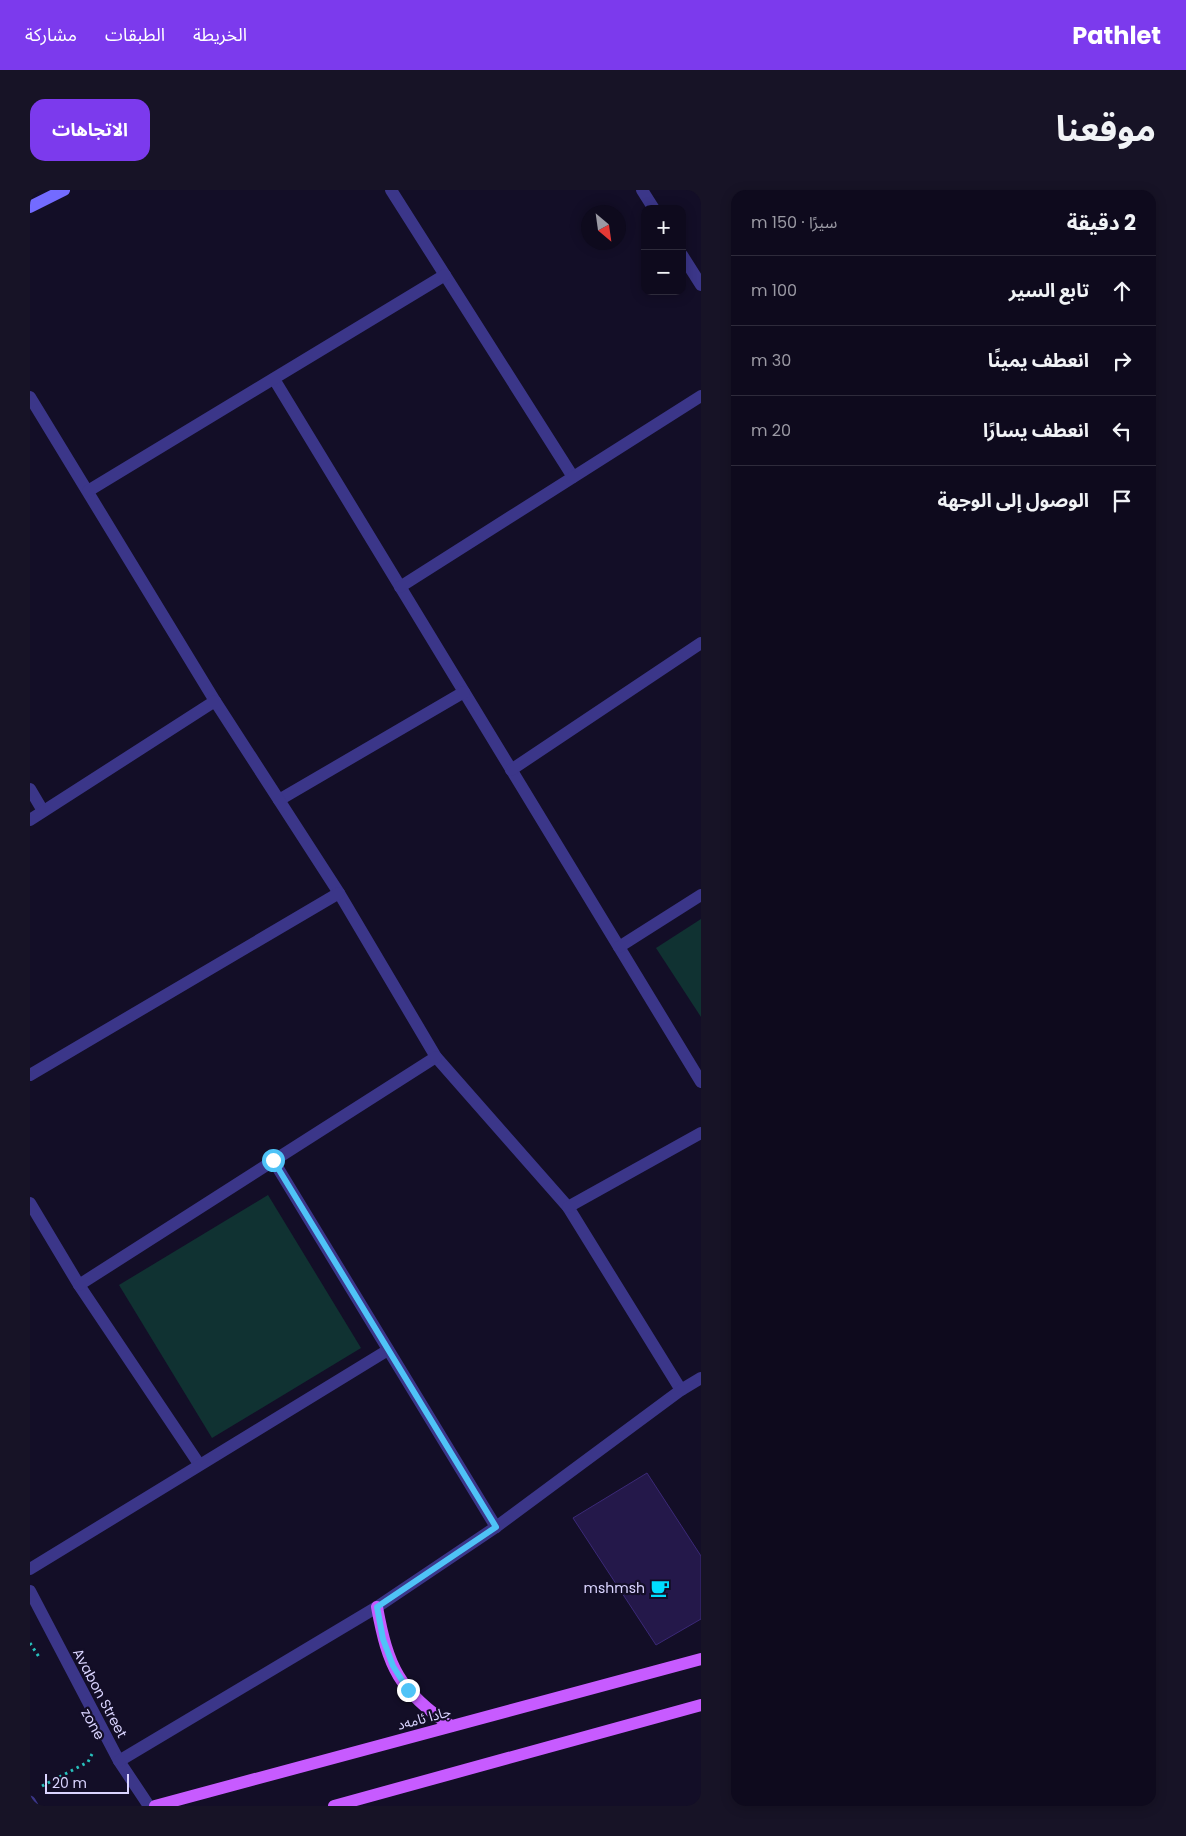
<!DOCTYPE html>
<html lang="ar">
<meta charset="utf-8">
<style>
:root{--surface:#0e0a1d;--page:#171326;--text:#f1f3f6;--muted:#9b9aa4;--line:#2e2b3b;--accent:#7c3aed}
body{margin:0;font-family:Poppins,"Noto Sans Arabic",sans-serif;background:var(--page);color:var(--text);direction:rtl}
.controls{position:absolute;right:15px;top:15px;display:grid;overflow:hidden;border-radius:10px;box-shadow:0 2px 12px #0003}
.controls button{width:45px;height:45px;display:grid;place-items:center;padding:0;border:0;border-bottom:1px solid var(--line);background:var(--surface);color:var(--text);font:25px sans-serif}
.compass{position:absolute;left:551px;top:15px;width:45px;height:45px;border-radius:50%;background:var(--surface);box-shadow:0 2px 12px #0003;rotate:151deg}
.scale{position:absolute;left:15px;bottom:12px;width:84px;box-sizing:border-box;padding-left:5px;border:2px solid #dad4ff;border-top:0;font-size:14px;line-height:18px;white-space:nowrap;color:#dad4ff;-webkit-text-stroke:4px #130e27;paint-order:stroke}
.stop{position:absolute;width:15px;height:15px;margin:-11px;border:4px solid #4fc3f7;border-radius:50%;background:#fff}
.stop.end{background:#4fc3f7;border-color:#fff;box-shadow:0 1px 5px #0008}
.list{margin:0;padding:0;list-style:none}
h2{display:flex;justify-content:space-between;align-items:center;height:65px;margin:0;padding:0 20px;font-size:21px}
h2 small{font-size:16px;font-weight:400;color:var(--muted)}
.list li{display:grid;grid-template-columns:32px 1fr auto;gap:15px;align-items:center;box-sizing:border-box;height:70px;padding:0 20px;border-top:1px solid var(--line)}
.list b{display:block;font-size:19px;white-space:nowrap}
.list em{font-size:16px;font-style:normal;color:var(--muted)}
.icon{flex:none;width:28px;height:28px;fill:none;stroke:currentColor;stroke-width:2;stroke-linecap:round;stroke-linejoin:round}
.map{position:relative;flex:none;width:671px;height:1616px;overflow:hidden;direction:ltr;border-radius:15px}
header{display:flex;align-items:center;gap:30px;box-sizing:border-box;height:70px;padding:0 25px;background:var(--accent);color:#fff}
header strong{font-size:24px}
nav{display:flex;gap:28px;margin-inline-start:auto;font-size:18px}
.intro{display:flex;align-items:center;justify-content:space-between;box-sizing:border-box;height:120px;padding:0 30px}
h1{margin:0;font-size:35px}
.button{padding:12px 22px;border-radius:15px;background:var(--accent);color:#fff;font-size:18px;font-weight:700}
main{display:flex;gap:30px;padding:0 30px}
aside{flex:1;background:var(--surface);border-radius:15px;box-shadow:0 2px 12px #0003}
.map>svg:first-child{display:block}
.green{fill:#103232}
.building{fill:#24184a;stroke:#3b2977}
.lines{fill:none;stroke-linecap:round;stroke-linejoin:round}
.path{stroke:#27c0bc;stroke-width:3;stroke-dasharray:2.5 4;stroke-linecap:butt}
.lane{stroke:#3b3689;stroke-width:11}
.street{stroke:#3b3689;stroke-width:12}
.secondary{stroke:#736bff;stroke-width:12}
.primary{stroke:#c75bff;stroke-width:12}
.route{stroke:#4fc3f7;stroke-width:6}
.labels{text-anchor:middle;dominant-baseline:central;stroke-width:4.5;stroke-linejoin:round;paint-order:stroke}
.poi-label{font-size:14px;fill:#dad4ff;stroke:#130e27;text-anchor:end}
.street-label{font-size:14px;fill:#dad4ff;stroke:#130e27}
</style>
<header>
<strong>Pathlet</strong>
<nav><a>الخريطة</a><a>الطبقات</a><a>مشاركة</a></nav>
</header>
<div class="intro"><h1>موقعنا</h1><a class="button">الاتجاهات</a></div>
<main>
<aside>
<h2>2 دقيقة<small>سيرًا · 150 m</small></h2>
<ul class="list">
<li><svg class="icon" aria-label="ahead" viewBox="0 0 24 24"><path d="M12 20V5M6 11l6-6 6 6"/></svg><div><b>تابع السير</b></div><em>100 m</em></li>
<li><svg class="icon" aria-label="right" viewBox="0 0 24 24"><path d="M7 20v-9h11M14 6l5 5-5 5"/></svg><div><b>انعطف يمينًا</b></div><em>30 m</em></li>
<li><svg class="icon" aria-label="left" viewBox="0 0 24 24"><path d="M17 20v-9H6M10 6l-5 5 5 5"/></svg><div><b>انعطف يسارًا</b></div><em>20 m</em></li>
<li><svg class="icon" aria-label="arrive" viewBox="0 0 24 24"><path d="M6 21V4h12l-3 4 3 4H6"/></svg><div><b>الوصول إلى الوجهة</b></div></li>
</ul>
</aside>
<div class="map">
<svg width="671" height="1616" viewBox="0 0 671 1616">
<rect width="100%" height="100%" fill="#130e27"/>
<g class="green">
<polygon points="671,729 671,827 626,758"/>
<polygon points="238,1005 331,1158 182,1248 89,1095"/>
</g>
<polygon class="building" points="617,1283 671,1366 671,1429 626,1455 543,1328"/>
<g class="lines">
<g class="path">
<polyline points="0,1453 9,1467"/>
<polyline points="12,1596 58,1572 62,1564"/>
</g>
<polyline class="lane" points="0,1611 3,1616"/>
<g class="street">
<polyline points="361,0 543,287"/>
<polyline points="612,0 624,19"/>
<polyline points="652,65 671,95"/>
<polyline points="244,189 671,892"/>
<polyline points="0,207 185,511"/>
<polyline points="58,301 415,85"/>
<polyline points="370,397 671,206"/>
<polyline points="481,580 671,453"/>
<polyline points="0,599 13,621"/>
<polyline points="249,610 434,502"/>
<polyline points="0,630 185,511 309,703 406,867 538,1017 651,1200"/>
<polyline points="589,757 671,705"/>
<polyline points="0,885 309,703"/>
<polyline points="243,970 466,1337"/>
<polyline points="0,1013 49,1095 169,1274"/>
<polyline points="538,1017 671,943"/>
<polyline points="49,1095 406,867"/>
<polyline points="0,1379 358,1160"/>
<polyline points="0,1401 89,1571 119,1616"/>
<polyline points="89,1571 347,1417 466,1337 651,1200 671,1188"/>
</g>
<polyline class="secondary" points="0,17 34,0"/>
<g class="primary">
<path d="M347,1417C358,1477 369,1501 421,1536"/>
<polyline points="125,1616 671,1469"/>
<polyline points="304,1616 671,1515"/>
</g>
</g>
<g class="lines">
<polyline class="route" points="243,970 466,1337 347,1417 353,1449 363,1476 378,1500"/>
</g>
<defs>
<g id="cafe-bare" transform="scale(1.5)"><path d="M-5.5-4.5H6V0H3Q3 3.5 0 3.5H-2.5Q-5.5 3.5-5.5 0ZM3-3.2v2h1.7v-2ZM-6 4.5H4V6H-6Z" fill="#00deff" stroke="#130e27" stroke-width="2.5" paint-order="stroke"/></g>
</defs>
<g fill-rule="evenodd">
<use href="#cafe-bare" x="630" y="1398"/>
</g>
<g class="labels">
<g class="poi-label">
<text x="615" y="1398">mshmsh</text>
</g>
<g class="street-label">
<text transform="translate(70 1503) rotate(62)">Avabon Street</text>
<text transform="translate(394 1528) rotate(-15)">جادا ئامەد</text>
<text transform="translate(63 1534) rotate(61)">zone</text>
</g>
</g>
</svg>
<div class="controls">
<button>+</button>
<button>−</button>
</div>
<svg class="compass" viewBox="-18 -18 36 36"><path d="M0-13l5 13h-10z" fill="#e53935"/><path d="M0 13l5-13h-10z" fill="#9b9aa4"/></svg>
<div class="scale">20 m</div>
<div class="stop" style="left:243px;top:970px"></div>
<div class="stop end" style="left:378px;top:1500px"></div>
</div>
</main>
